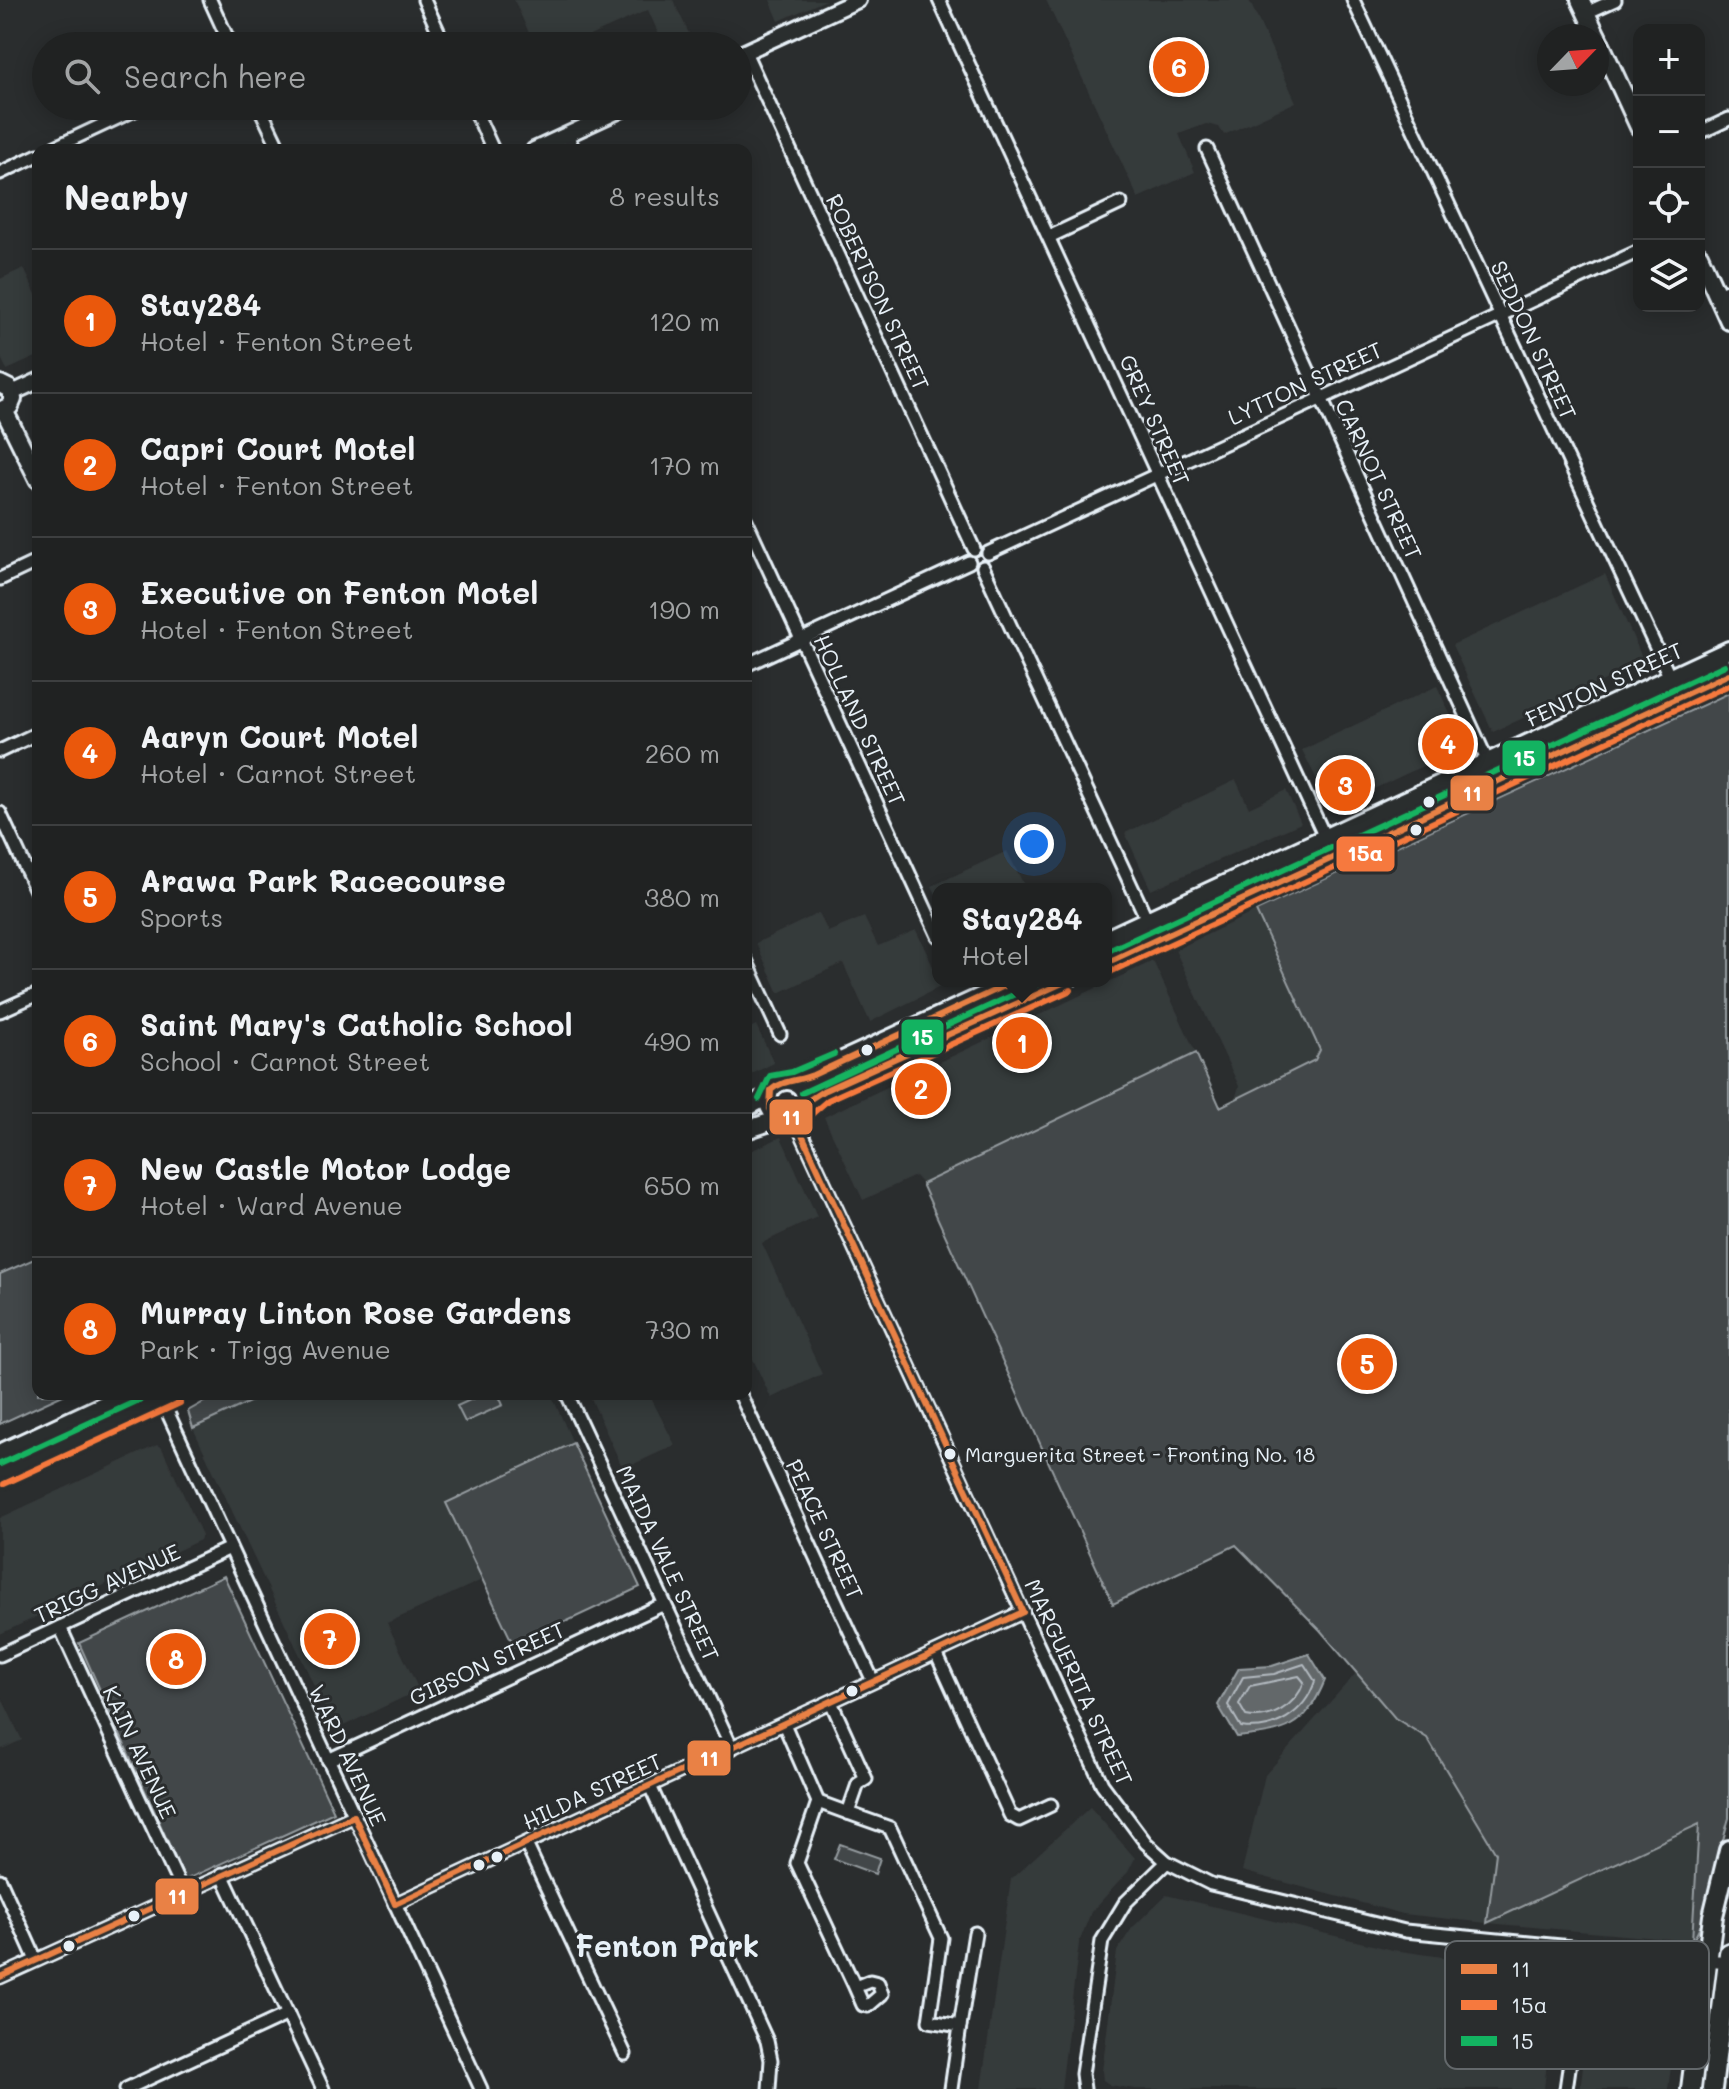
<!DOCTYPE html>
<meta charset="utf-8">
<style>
:root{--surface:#202222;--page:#2d2f2f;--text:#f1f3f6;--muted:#a2a4a5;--line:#3d3f40;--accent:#ea580c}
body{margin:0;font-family:Mali,sans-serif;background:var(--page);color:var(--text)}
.controls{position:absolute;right:24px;top:24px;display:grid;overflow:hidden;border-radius:16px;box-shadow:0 4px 20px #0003}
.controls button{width:72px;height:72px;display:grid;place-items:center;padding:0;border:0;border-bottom:2px solid var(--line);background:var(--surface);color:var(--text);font:40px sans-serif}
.compass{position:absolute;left:1537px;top:24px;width:72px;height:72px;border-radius:50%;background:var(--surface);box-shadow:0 4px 20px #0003;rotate:65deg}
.you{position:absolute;left:1034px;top:844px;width:28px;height:28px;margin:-20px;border:6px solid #fff;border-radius:50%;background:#1a73e8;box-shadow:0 0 0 12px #1a73e833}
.badge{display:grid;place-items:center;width:52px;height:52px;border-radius:50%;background:var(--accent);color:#fff;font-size:26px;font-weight:700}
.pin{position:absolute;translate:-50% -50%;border:4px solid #fff;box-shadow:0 2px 8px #0006}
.popup{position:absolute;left:932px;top:883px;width:180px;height:104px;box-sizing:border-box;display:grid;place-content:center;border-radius:16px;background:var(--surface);filter:drop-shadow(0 2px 6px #0005);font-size:26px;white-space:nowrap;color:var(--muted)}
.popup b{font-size:30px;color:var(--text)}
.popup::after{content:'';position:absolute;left:50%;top:100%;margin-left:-16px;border:16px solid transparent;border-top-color:var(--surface)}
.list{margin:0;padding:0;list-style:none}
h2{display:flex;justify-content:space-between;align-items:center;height:104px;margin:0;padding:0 32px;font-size:34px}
h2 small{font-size:26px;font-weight:400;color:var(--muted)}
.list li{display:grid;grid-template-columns:52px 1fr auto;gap:24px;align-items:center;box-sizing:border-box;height:144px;padding:0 32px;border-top:2px solid var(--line)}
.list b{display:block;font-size:30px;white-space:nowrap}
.list p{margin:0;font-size:26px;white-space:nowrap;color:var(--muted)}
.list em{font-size:26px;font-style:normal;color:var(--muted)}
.icon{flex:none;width:44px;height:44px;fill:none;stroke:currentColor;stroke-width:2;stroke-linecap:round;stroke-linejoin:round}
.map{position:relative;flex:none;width:1729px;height:2089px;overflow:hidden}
.search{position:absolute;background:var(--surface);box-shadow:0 4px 20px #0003;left:32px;top:32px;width:720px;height:88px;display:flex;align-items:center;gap:20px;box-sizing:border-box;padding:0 28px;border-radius:44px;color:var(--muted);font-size:30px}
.panel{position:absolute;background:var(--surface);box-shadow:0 4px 20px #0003;left:32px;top:144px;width:720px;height:1256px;border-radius:16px}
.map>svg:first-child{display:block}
.built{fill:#363a3b}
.green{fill:#424648;stroke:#959ca0;stroke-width:2}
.water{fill:#63686b;stroke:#989fa3;stroke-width:2}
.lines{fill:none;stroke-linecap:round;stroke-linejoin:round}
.shore{stroke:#b3bac0;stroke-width:2}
.minor-casing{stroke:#e8f1f8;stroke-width:17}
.tertiary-casing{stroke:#e8f1f8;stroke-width:20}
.secondary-casing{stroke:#e8f1f8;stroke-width:22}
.primary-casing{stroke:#e8f1f8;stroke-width:24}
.minor{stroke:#2a2d2e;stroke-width:11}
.tertiary{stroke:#2a2d2e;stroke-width:14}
.secondary{stroke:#2a2d2e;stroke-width:16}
.primary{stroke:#2a2d2e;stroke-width:18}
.bus-1-casing{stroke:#2a2d2e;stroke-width:12}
.bus-2-casing{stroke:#2a2d2e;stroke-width:12}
.bus-3-casing{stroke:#2a2d2e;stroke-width:12}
.bus-1{stroke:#e98145;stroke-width:6}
.bus-2{stroke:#f6793e;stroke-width:6}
.bus-3{stroke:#13b361;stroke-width:6}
.bus-dot{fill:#e8f1f8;stroke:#2a2d2e;stroke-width:3}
.labels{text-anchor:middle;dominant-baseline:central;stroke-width:6;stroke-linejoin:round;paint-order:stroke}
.bus-label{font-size:20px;fill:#e8f1f8;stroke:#2a2d2e;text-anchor:start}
.street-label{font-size:22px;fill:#e8f1f8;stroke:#2a2d2e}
.district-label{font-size:30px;font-weight:bold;fill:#e8f1f8;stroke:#2a2d2e}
.key{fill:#2a2d2e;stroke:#63686b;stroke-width:2}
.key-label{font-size:22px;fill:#e8f1f8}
.line-badge{stroke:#2a2d2e;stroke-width:3}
.badge-label{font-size:22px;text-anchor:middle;font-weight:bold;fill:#fff}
</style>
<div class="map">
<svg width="1729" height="2089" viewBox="0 0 1729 2089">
<rect width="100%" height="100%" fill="#2a2d2e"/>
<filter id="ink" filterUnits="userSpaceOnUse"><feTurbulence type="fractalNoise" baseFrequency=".0125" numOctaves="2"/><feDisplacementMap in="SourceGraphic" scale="16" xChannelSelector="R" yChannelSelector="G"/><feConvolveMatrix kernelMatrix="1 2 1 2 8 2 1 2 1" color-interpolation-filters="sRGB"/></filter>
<g filter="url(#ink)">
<g class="built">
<polygon points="514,0 673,0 695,46 664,46 648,10 567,46 535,46"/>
<polygon points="770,0 826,0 779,21"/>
<polygon points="1046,0 1249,0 1296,102 1224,135 1219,127 1206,124 1179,134 1195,172 1138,198"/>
<polygon points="24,268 38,299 38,356 7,370 0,356 0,279"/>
<polygon points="1605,574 1644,662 1493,732 1452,645"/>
<polygon points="1729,684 1729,692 1473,809 1470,803"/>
<polygon points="1437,686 1465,746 1338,806 1328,802 1302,750"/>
<polygon points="1236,780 1249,808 1286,790 1301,823 1151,890 1125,833"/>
<polygon points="1007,851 1026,889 938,889 938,898 932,886"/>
<polygon points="1256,911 1320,1050 1315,1060 1235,1099 1239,1086 1175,950"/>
<polygon points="819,913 828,932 864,917 878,946 916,930 942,986 870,1022 843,963 779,993 756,943"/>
<polygon points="1153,961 1196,1053 922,1184 915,1176 863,1200 824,1117"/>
<polygon points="756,1025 774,1063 746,1077 746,1030"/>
<polygon points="781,1137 817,1217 762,1243 822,1374 771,1398 746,1344 746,1153"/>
<polygon points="267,1394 551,1394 573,1443 447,1503 482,1580 387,1623 419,1690 335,1730 193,1428"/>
<polygon points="589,1394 649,1394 675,1445 623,1469"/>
<polygon points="157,1445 162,1448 202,1535 200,1540 0,1634 0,1518"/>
<polygon points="1356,1673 1381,1702 1427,1738 1496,1853 1488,1923 1700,1824 1692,1941 1487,1923 1403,1914 1242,1871 1265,1775"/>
<polygon points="0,1694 22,1740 0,1750"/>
<polygon points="1090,1807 1135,1858 1128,1872 1091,1912 1079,1943 1061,2089 981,2089 1011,1879"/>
<polygon points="1166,1895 1393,1950 1549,1972 1556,1980 1544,2089 1135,2089 1110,2085 1103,2080 1102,2071 1117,1951 1132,1928"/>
<polygon points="1611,1965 1673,1974 1682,1987 1668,2089 1580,2089 1595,1978 1601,1970"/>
</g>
<g class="green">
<path d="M1729,693V1818C1719,1850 1709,1920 1692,1941L1699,1824L1487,1923L1496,1853L1427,1738L1395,1718L1320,1630L1236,1545L1113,1604L922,1184L1196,1053L1220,1107L1315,1060L1320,1050L1256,911Z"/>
<polygon points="34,1259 38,1269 38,1394 65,1394 0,1424 0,1274"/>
<polygon points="218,1394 267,1394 193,1428 188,1411"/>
<polygon points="483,1394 498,1394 503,1405 465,1422 457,1406"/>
<polygon points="573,1443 640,1587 514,1646 446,1503"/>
<polygon points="224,1576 334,1812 185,1880 79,1643"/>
<polygon points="840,1844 880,1858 875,1874 834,1859"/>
</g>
<path class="water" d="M1309,1654L1325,1680C1305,1729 1286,1732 1237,1737L1218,1705L1239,1668L1272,1666Z"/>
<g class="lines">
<g class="shore">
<path d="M1304,1664L1315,1681C1305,1713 1274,1732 1241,1727L1228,1705L1243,1677L1274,1674Z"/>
<path d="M1299,1676L1304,1682C1296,1706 1270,1721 1246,1716L1239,1704L1250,1686Z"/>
</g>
<g class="minor-casing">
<g id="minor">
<polyline points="210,0 231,46"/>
<polyline points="424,0 445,46"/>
<polyline points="939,0 1334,857"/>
<polyline points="1353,0 1679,697"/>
<polyline points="1586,13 1615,0"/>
<polyline points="745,52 974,549"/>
<polyline points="259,106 280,150"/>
<polyline points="473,106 493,150"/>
<polyline points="1699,133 1729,119"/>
<polyline points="567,135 574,150"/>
<polyline points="1207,149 1497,782"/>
<polyline points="49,150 143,106"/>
<polyline points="0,173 38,155"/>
<polyline points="1049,237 1121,203"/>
<polyline points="1717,295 1729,290"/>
<polyline points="746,520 938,936"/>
<polyline points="988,553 1639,251"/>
<polyline points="983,567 1156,939"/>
<polyline points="0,579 38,561"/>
<polyline points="746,665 969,562"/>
<polyline points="0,751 38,733"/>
<polyline points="0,813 38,895"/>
<polyline points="746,960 780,1034"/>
<polyline points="0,1011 38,994"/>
<polyline points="794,1117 1102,1784 1146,1843 1167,1862 1211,1884 1405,1931 1728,1962"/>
<polyline points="567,1394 732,1748"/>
<polyline points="740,1394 873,1681"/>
<polyline points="160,1396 481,2089"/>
<polyline points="60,1627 183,1893"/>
<polyline points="936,1653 1010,1815 1019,1820 1051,1805"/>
<polyline points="0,1655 230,1548"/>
<polyline points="831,1702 866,1779 858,1784 848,1813 890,1828 941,1938 929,2021 960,2026 951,2089"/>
<polyline points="784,1724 818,1802 797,1863 855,1987 870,1981 878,1983 882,1994 868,2006 863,2005 855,1987"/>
<polyline points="328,1760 664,1604"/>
<polyline points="650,1786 767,2041 771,2060 769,2089"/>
<polyline points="818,1802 848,1813"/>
<polyline points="526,1844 625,2054"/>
<polyline points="222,1874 323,2089"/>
<polyline points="0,1880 36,1960"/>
<polyline points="395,1904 1023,1612"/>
<polyline points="0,1977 354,1816"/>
<polyline points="960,2026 975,1933"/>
<polyline points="126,2089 288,2014"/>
<polyline points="1084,2089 1082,2074 1102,1941 1125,1903 1167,1862"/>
<polyline points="1566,2089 1586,1951"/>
</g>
</g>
<g class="tertiary-casing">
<g id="tertiary">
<polyline points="738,55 858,0"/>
<polyline points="534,150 629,106"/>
<polyline points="12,393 38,381"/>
</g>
</g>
<g class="secondary-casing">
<g id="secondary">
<polyline points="1580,0 1597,36"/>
<polyline points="1597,36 1639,127"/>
<polyline points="1699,255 1729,321"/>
<polyline points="0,384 10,389 13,399 10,406 0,411"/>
<polyline points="4,410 38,479"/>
<polyline points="1106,939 1729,650"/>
<polyline points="1106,963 1729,674"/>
<circle cx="787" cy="1100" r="19"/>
<polyline points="795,1082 1015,981"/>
<polyline points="806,1102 1067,981"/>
<polyline points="746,1108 768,1096"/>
<polyline points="746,1130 782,1118"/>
<polyline points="0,1453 127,1394"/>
<polyline points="0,1475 176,1394"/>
</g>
</g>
<g class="primary-casing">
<g id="primary">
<polyline points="1658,1955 1687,1975 1698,2006"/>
<polyline points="1691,2089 1713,1916 1729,1850"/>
<polyline points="1712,2089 1729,1953"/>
</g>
</g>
<use href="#minor" class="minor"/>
<use href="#tertiary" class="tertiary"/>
<use href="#secondary" class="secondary"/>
<use href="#primary" class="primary"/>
<g class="bus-1-casing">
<g id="bus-1">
<polyline points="1106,963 1729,674"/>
<path d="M1015,981L813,1075C798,1081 783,1080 771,1090L770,1109L782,1118L794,1117L806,1102L823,1091L1067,981"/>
<polyline points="794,1117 1023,1612"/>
<polyline points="354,1816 395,1904"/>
<polyline points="395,1904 1023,1612"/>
<polyline points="0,1977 354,1816"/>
</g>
</g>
<g class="bus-2-casing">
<g id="bus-2">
<polyline points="1110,972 1729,685"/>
<polyline points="775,1125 798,1126 828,1100 1071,990"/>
<polyline points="4,1484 180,1403"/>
</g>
</g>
<g class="bus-3-casing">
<g id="bus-3">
<polyline points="1106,952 1725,665"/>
<polyline points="802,1093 1043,981"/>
<polyline points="759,1099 770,1076 792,1072 834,1054"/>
<polyline points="0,1464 152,1394"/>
</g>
</g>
<use href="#bus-1" class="bus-1"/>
<use href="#bus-2" class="bus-2"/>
<use href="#bus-3" class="bus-3"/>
</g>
</g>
<g class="bus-dot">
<circle cx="1429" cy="802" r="7"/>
<circle cx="1416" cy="830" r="7"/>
<circle cx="867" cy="1050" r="7"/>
<circle cx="950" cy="1454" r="7"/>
<circle cx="852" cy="1691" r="7"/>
<circle cx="497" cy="1857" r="7"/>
<circle cx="479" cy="1865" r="7"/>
<circle cx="134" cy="1916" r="7"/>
<circle cx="69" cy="1946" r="7"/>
</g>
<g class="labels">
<g class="bus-label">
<text x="965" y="1454">Marguerita Street - Fronting No. 18</text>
</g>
<g class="street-label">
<text transform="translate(878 292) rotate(65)">ROBERTSON STREET</text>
<text transform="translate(1534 340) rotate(65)">SEDDON STREET</text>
<text transform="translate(1305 383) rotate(-25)">LYTTON STREET</text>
<text transform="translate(1155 420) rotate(66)">GREY STREET</text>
<text transform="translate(1379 479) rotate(65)">CARNOT STREET</text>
<text transform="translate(1604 684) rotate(-25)">FENTON STREET</text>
<text transform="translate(860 720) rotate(65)">HOLLAND STREET</text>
<text transform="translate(825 1529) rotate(65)">PEACE STREET</text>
<text transform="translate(668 1563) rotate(65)">MAIDA VALE STREET</text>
<text transform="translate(107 1583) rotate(-25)">TRIGG AVENUE</text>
<text transform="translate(487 1663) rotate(-25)">GIBSON STREET</text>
<text transform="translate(1079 1682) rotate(65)">MARGUERITA STREET</text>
<text transform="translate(140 1752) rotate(65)">KAIN AVENUE</text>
<text transform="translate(348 1755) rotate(65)">WARD AVENUE</text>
<text transform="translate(592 1791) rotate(-25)">HILDA STREET</text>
</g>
<g class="district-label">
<text x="667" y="1945">Fenton Park</text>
</g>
</g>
<rect x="1445" y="1941" width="264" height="128" rx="12" class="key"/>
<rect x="1461" y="1964" width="36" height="10" fill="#e98145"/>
<rect x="1461" y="2000" width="36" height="10" fill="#f6793e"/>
<rect x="1461" y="2036" width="36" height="10" fill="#13b361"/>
<g class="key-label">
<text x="1511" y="1977">11</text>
<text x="1511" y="2013">15a</text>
<text x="1511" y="2049">15</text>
</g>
<g class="line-badge">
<rect x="1501" y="739" width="46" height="38" rx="8" fill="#13b361"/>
<rect x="1449" y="774" width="46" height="38" rx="8" fill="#e98145"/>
<rect x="1335" y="835" width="61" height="38" rx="8" fill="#f6793e"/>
<rect x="900" y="1018" width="45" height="38" rx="8" fill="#13b361"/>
<rect x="768" y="1098" width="46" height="38" rx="8" fill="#e98145"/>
<rect x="686" y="1739" width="46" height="38" rx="8" fill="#e98145"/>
<rect x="154" y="1877" width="46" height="39" rx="8" fill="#e98145"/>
</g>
<g class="badge-label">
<text x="1524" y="766">15</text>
<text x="1472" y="801">11</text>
<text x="1365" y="861">15a</text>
<text x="922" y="1045">15</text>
<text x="791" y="1125">11</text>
<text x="709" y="1766">11</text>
<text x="177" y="1904">11</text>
</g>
</svg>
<div class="controls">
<button>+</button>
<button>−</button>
<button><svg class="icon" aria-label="locate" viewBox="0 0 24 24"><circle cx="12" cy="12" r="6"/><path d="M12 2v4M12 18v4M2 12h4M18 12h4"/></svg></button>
<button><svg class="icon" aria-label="layers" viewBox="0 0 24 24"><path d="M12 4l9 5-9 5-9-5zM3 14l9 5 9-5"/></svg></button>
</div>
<svg class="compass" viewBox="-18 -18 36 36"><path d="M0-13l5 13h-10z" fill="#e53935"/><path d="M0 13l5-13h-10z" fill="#a2a4a5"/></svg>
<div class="you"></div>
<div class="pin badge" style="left:1022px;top:1043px">1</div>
<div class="popup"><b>Stay284</b>Hotel</div>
<div class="pin badge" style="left:921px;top:1089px">2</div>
<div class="pin badge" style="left:1345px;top:785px">3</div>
<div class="pin badge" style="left:1448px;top:744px">4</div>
<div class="pin badge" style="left:1367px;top:1364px">5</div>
<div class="pin badge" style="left:1179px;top:67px">6</div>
<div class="pin badge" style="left:330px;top:1639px">7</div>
<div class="pin badge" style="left:176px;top:1659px">8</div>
<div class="search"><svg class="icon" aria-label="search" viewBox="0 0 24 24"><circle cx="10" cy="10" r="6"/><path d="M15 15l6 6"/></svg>Search here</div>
<section class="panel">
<h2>Nearby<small>8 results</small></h2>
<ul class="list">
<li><span class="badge">1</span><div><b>Stay284</b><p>Hotel · Fenton Street</p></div><em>120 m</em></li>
<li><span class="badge">2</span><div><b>Capri Court Motel</b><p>Hotel · Fenton Street</p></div><em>170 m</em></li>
<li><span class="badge">3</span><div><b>Executive on Fenton Motel</b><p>Hotel · Fenton Street</p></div><em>190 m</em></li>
<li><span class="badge">4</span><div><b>Aaryn Court Motel</b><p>Hotel · Carnot Street</p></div><em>260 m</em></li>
<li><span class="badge">5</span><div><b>Arawa Park Racecourse</b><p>Sports</p></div><em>380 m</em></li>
<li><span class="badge">6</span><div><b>Saint Mary's Catholic School</b><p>School · Carnot Street</p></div><em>490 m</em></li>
<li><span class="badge">7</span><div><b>New Castle Motor Lodge</b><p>Hotel · Ward Avenue</p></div><em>650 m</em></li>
<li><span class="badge">8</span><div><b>Murray Linton Rose Gardens</b><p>Park · Trigg Avenue</p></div><em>730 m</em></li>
</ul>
</section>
</div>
